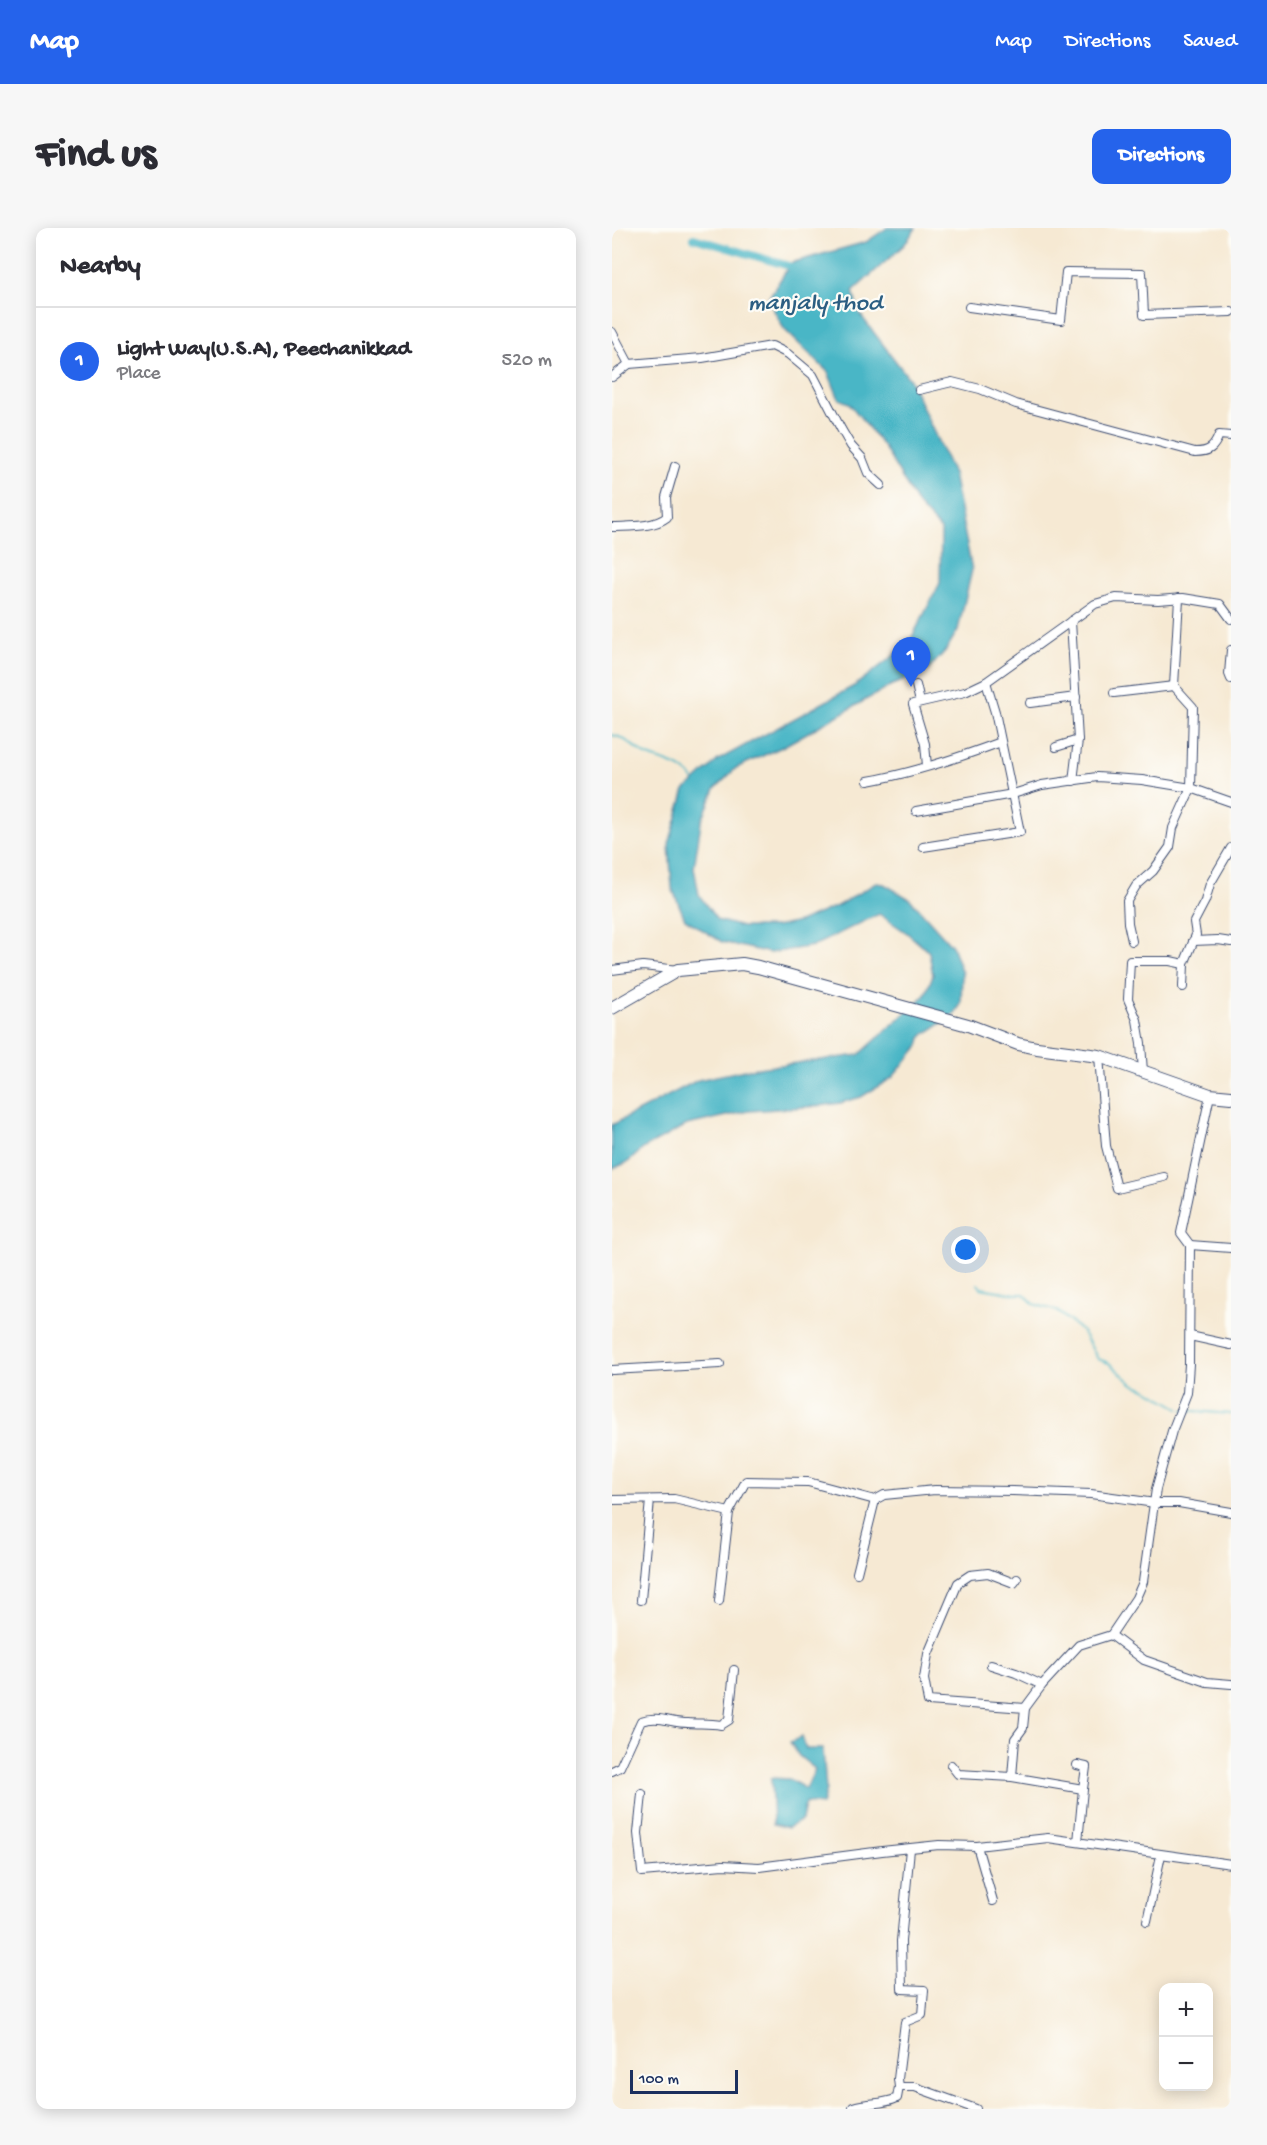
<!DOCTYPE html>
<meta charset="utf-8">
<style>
:root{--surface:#fff;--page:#f7f7f7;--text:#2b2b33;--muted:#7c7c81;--line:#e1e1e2;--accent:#2563eb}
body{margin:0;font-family:"Gochi Hand",sans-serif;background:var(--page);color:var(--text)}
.controls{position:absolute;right:18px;bottom:18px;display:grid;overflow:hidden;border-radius:12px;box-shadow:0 3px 15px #0003}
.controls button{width:54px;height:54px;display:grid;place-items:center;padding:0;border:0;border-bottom:2px solid var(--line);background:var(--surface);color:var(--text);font:30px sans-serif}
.scale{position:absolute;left:18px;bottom:15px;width:108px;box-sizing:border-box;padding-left:6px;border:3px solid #1b2f5e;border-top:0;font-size:16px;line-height:21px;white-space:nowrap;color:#1b2f5e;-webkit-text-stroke:4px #fdfcf7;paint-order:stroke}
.you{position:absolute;left:354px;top:1022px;width:21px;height:21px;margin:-15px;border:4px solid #fff;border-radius:50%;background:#1a73e8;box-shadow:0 0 0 9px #1a73e833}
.badge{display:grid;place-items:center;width:39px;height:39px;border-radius:50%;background:var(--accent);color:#fff;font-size:20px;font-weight:700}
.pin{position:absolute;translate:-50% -50px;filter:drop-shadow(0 2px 3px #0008)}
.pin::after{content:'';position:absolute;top:32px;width:21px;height:18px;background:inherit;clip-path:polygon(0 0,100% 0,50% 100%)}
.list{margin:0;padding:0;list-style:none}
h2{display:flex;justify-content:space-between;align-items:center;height:78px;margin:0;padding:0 24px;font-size:26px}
h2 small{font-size:20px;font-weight:400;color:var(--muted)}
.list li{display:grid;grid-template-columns:39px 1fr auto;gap:18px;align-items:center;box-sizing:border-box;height:108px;padding:0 24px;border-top:2px solid var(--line)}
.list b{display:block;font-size:22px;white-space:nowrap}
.list p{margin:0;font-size:20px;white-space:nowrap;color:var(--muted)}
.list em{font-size:20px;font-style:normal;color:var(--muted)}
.map{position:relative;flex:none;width:619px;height:1881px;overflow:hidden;border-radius:12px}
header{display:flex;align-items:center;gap:36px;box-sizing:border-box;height:84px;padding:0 30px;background:var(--accent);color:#fff}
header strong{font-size:28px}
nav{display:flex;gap:33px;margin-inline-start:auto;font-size:21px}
.intro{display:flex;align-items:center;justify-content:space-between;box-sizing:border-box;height:144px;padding:0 36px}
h1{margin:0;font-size:42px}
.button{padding:15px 27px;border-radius:12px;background:var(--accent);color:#fff;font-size:21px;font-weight:700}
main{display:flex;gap:36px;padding:0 36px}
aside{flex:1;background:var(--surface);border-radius:12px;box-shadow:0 3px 15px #0003}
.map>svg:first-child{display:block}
.water{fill:#4ab6c6;stroke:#327292;stroke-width:1.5}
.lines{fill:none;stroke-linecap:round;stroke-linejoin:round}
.stream{stroke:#4ab6c6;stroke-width:2}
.canal{stroke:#4ab6c6;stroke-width:8}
.street-casing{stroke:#3c4b70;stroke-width:10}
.secondary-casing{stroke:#3c4b70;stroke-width:14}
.street{stroke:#fff;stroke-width:8}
.secondary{stroke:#fff;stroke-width:12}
.labels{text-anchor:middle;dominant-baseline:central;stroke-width:4.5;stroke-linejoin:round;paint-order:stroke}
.water-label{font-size:24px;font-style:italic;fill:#2b5e82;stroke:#fdfcf7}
</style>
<header>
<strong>Map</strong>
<nav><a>Map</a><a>Directions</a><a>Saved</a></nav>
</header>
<div class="intro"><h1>Find us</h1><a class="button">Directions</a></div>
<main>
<aside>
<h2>Nearby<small></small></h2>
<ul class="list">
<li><span class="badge">1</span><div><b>Light Way(U.S.A), Peechanikkad</b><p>Place</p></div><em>520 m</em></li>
</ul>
</aside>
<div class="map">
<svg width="619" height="1881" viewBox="0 0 619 1881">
<rect width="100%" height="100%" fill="#fdfcf7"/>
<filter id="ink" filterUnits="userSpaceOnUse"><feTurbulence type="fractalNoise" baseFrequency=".0167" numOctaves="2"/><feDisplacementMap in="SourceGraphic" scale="12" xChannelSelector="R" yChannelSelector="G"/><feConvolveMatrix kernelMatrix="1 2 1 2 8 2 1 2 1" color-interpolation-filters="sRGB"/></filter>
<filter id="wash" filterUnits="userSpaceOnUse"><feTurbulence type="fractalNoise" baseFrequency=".008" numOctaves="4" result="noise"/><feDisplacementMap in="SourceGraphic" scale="24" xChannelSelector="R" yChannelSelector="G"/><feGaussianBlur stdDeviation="1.35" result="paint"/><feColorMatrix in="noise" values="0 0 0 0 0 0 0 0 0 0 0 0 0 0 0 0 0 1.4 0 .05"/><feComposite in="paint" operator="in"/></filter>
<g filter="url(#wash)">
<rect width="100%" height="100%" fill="#f6e9d3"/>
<g class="water">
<polygon points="275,0 304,0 292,17 241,63 247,85 298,152 341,246 360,342 346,402 334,422 315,443 280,457 170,519 124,540 103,561 89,594 82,640 87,667 105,692 130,699 163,699 187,694 225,678 264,655 272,656 298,671 340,718 350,745 349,776 341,788 314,805 309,810 307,818 280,850 249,869 228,875 207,878 137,883 75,897 32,920 16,934 0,941 0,897 86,852 138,841 247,827 313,767 321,747 317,724 295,705 267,686 201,718 158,725 110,714 73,691 60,660 57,616 73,562 106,532 242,458 280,429 300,409 328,355 329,302 306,277 272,219 237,175 227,171 216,144 172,101 156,71 179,35 254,14"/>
<polygon points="190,1509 194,1521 211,1521 214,1562 210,1577 193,1575 190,1592 176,1600 161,1596 159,1550 177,1551 194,1561 203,1541 187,1528 178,1514"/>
</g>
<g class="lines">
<g class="stream">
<path d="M0,507C15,509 23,522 36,528C49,533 76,539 81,552"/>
<polyline points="366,1056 369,1060 404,1066 412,1066 422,1076 445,1083 470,1103 486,1131 497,1135 521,1156 536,1162 567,1180"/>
<polyline points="571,1182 619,1186"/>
</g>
<polyline class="canal" points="82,10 177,38"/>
</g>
</g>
<g filter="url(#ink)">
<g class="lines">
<g class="street-casing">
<g id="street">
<polyline points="357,79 449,92 454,44 530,45 532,87 619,84"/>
<polyline points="0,104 17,136"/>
<polyline points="0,149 17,136 90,130 160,118 176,126 201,147 229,201 239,218 250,230 256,245 269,257"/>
<path d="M307,162L340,154L368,161L404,176L583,224C597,224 602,220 607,207L619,208"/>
<path d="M0,299C17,298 41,300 55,289L54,269L63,238"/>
<polyline points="619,422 617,446 619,451"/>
<polyline points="304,457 308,474"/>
<polyline points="562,458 567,370"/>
<polyline points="502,465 562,458 581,479 579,560 561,600 558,619 541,643 524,658 515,673 516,695 520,713"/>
<polyline points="418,475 464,469"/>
<polyline points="444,519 466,512 459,393"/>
<polyline points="315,538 313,516 301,476 353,464 374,454 483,376 504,370 546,372 571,370 608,376 619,391"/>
<path d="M256,553C302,545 346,530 389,514"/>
<polyline points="461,553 466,512"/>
<polyline points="304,583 401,566 430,557 485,549 530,552 579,560 619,574"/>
<polyline points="311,619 408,604 383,484 374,454"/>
<polyline points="581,713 606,712 619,714"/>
<polyline points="0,742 31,738 66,742"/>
<polyline points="571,759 572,736 584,707 582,694 593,673 598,656 619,620"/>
<polyline points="487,828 494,918 505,960 552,949"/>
<polyline points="531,844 529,815 525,792 516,771 518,733 558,733 572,736"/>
<polyline points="578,1017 619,1020"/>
<polyline points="578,1108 619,1117"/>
<polyline points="0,1142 108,1136"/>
<polyline points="0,1272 62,1271 117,1284 134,1253 196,1254 263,1272 272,1267 323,1262 401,1263 479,1266 543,1275 567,1275 619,1284"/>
<polyline points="245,1345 263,1272"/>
<polyline points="405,1351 402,1355 376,1345 358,1347 346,1355 316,1426 312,1451 316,1473 413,1480 411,1500 403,1511 400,1549 471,1561 466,1614"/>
<polyline points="29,1372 38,1272"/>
<polyline points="107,1373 117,1284"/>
<polyline points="499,1407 532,1432 595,1454 619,1456"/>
<polyline points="379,1437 404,1445 430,1457"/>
<polyline points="413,1480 430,1457 467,1417 499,1407 524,1370 531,1354 544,1261 560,1203 575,1165 577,1136 578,1017 569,1005 598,867"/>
<polyline points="339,1537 346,1546 400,1549"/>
<polyline points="465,1537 474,1539 471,1561"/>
<path d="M0,1543L8,1539L29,1493C46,1487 59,1495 76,1495C87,1496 97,1495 109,1497L117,1492L122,1442"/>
<polyline points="30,1566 26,1605 30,1644 111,1637 147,1639 270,1623 327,1617 365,1618 436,1610 619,1636"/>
<polyline points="365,1618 381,1673"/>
<polyline points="535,1693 549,1627"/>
<polyline points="287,1859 286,1851 293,1794 310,1787 312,1762 290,1761 289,1713 298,1621"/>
<path d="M242,1881L241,1879C257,1874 271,1877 285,1870L287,1859H303L364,1881"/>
</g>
</g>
<g class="secondary-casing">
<polyline id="secondary" points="0,780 66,742 130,736 146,739 356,797 406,816 425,820 487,828 598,867 619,869"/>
</g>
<use href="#street" class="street"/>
<use href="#secondary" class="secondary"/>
</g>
</g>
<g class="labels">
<g class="water-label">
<text x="203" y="76">manjaly thod</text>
</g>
</g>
</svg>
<div class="controls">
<button>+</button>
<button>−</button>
</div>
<div class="scale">100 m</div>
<div class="you"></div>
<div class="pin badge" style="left:299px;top:459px">1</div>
</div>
</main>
